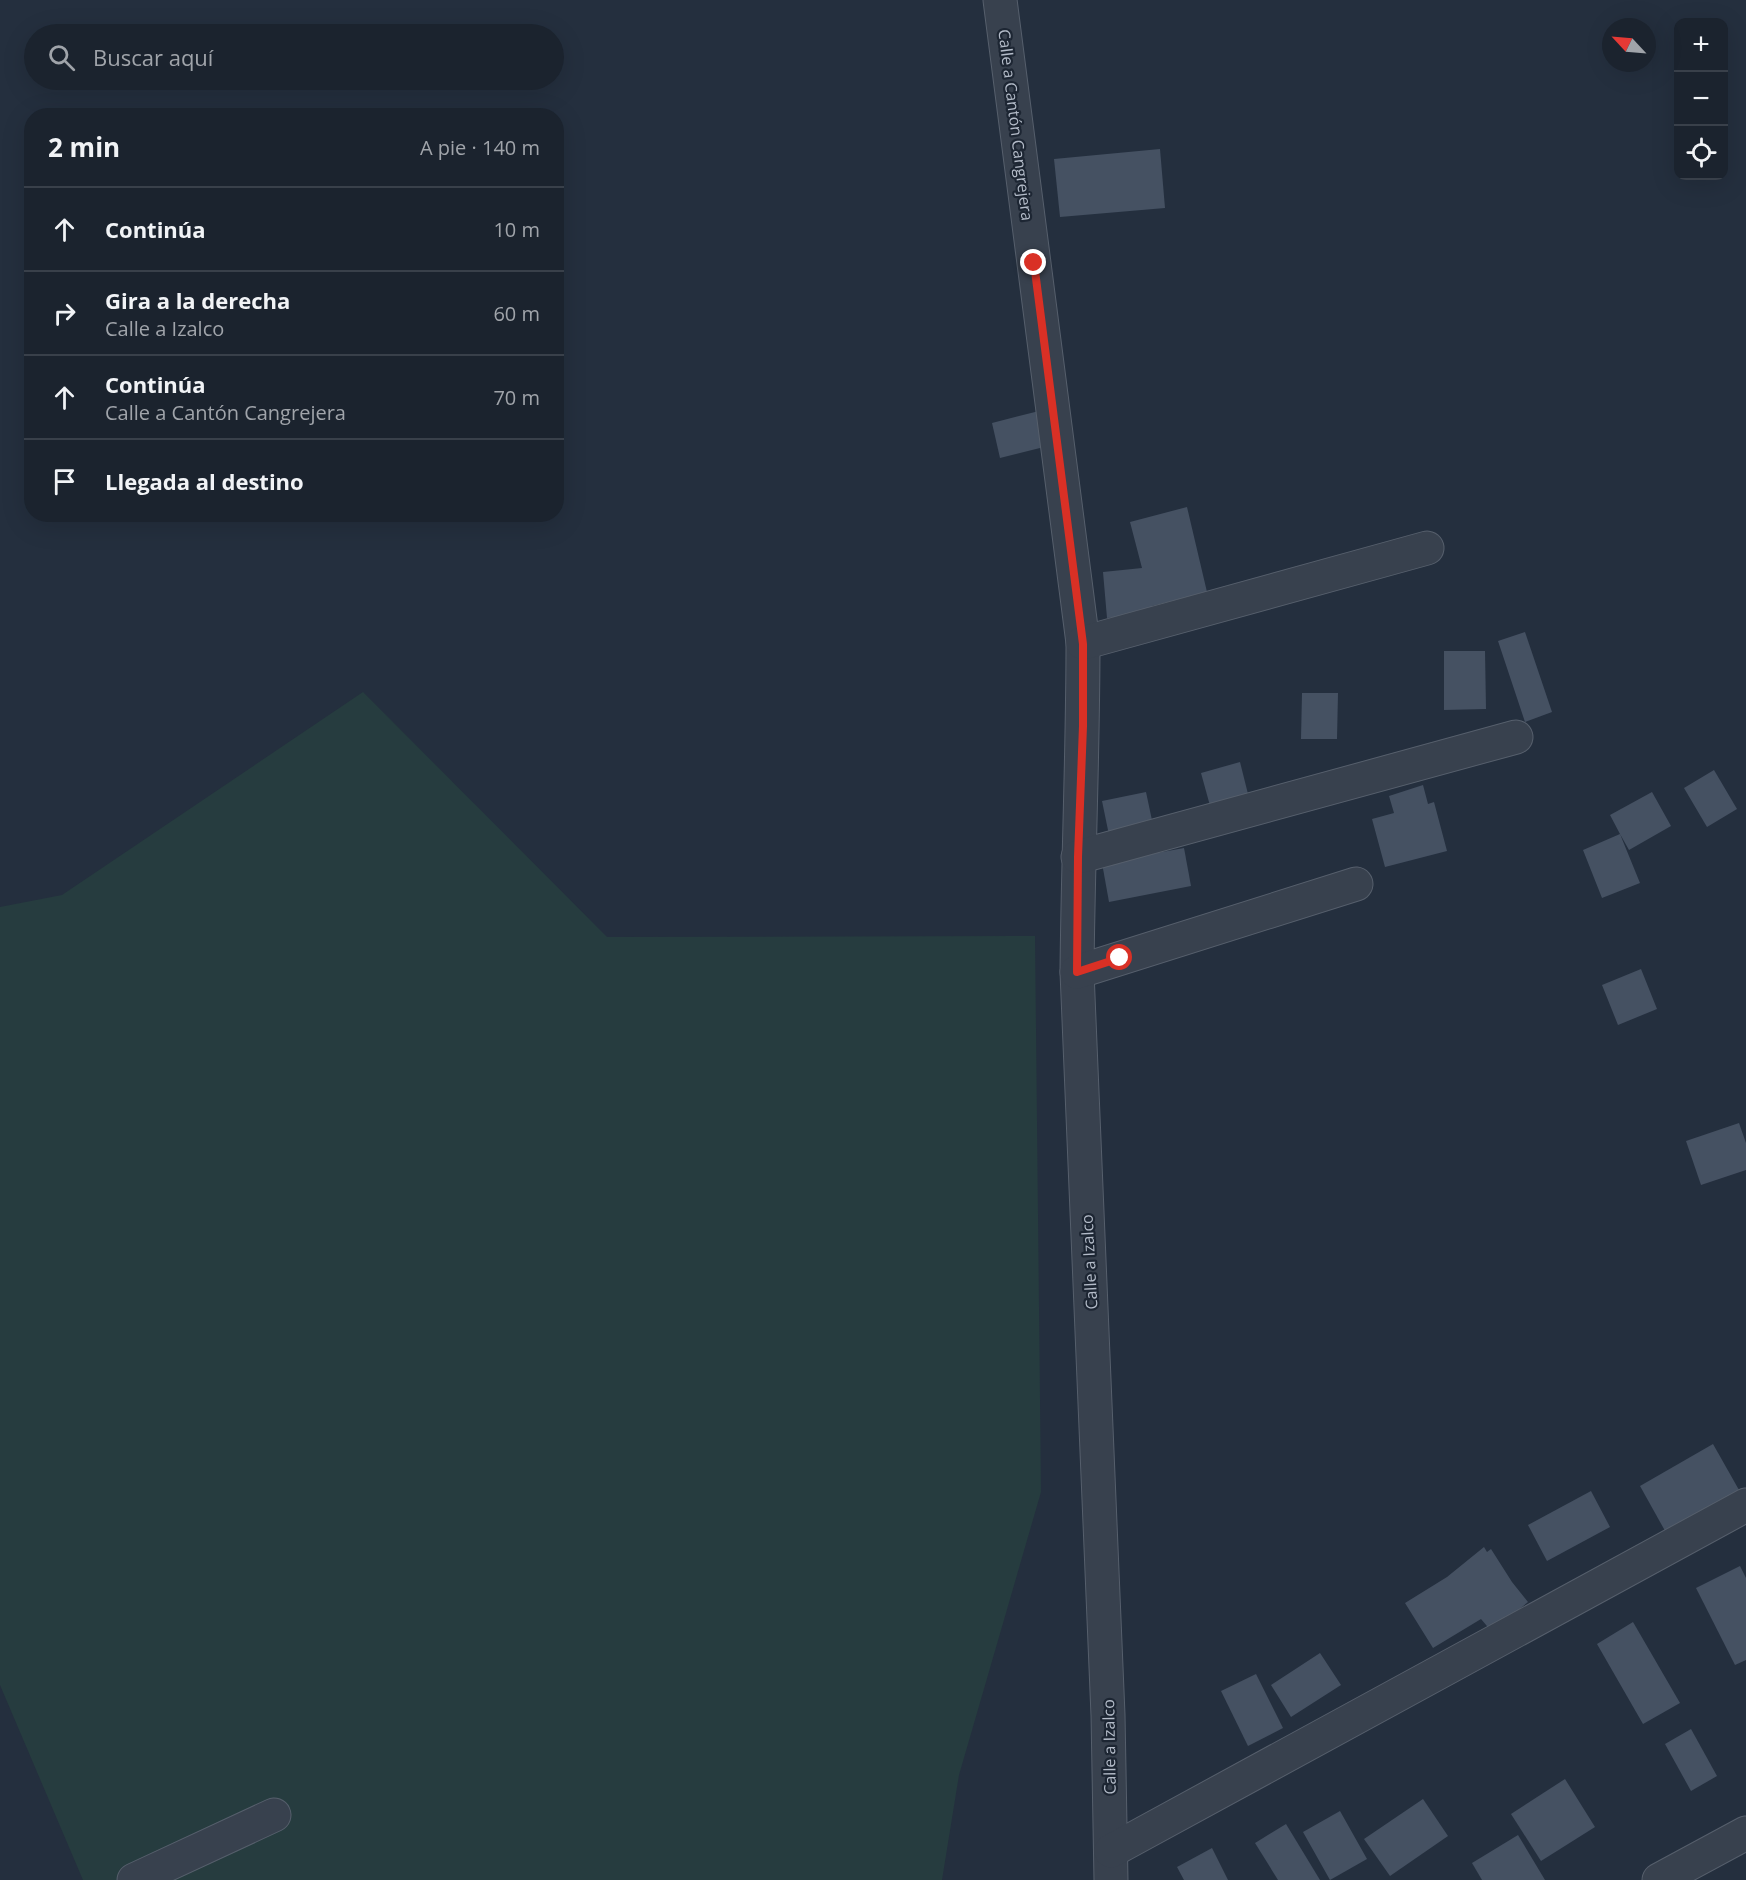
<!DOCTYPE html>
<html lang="es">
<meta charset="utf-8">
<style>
:root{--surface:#1b232e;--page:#282f3a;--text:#f1f3f6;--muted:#a0a4aa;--line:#39404a}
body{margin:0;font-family:"Open Sans",sans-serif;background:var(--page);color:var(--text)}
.controls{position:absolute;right:18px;top:18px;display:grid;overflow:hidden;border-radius:12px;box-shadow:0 6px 24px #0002}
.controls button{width:54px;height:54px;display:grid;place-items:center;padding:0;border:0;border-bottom:2px solid var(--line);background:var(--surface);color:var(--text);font:30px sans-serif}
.compass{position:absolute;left:1602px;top:18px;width:54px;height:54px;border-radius:50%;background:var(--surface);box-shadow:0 6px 24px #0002;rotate:296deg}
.stop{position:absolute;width:18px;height:18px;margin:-14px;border:4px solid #d93025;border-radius:50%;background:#fff}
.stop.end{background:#d93025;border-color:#fff;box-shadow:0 2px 6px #0008}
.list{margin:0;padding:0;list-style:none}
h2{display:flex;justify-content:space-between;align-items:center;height:78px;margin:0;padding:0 24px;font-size:26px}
h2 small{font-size:20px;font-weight:400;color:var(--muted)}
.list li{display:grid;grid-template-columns:39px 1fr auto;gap:18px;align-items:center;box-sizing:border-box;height:84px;padding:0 24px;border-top:2px solid var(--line)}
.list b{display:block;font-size:22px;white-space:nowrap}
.list p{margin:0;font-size:20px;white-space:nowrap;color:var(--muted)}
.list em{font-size:20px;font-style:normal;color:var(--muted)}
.icon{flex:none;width:33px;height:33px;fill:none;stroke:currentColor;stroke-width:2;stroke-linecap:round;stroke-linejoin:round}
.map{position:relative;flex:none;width:1746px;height:1880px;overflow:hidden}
.search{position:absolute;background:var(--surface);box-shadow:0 6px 24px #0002;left:24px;top:24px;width:540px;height:66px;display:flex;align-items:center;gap:15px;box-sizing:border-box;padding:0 21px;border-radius:33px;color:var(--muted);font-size:22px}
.panel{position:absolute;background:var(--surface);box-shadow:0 6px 24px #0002;left:24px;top:108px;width:540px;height:414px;border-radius:24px}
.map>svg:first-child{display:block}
.green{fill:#263c3f}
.building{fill:#455162}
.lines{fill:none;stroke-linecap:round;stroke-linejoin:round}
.minor-casing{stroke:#565f6c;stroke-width:35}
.minor{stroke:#38414e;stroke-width:33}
.route{stroke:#d93025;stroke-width:8}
.labels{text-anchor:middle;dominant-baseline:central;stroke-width:4.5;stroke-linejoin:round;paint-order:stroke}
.street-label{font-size:16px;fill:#b4bcc9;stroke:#1d2633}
</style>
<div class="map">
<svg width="1746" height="1880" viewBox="0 0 1746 1880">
<rect width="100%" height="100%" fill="#242f3e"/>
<polygon class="green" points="363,692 607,937 1035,936 1041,1492 959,1775 942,1880 83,1880 0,1685 0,907 62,895"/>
<g class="building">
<polygon points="1160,149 1165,208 1060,217 1054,159"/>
<polygon points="1039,411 1048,446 1000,458 992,423"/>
<polygon points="1187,507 1207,592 1152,606 1153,614 1107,618 1103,572 1142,568 1130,522"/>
<polygon points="1525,632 1552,712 1525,722 1498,641"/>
<polygon points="1444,651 1485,651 1486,709 1444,710"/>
<polygon points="1302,693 1338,693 1337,739 1301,739"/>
<polygon points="1240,762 1250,802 1212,813 1201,773"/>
<polygon points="1714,770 1737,809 1707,827 1684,788"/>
<polygon points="1423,785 1428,804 1434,802 1447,851 1385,867 1372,819 1394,813 1389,796"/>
<polygon points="1146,792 1153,825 1109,835 1102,801"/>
<polygon points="1652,792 1671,826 1629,850 1620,834 1640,883 1602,898 1583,850 1620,834 1610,815"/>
<polygon points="1184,848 1191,886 1109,902 1102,863"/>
<polygon points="1641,969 1657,1009 1618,1025 1602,985"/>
<polygon points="1739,1123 1746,1143 1746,1170 1701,1185 1686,1141"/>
<polygon points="1713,1444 1743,1497 1669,1538 1640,1486"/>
<polygon points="1591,1491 1610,1527 1547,1561 1528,1525"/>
<polygon points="1484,1547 1487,1552 1491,1549 1512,1582 1528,1602 1492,1632 1481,1619 1433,1648 1405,1603 1447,1577"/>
<polygon points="1740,1566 1746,1578 1746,1660 1735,1665 1696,1588"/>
<polygon points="1633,1622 1680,1703 1643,1724 1597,1644"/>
<polygon points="1320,1653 1341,1685 1291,1717 1271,1685"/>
<polygon points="1256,1674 1283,1728 1248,1746 1221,1691"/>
<polygon points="1691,1729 1717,1776 1691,1791 1665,1744"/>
<polygon points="1565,1779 1595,1827 1541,1861 1511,1814"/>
<polygon points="1423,1799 1448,1836 1390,1876 1364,1839"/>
<polygon points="1340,1811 1367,1859 1330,1880 1303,1832"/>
<polygon points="1286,1824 1320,1880 1278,1880 1255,1843"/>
<polygon points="1518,1835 1545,1880 1482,1880 1472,1863"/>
<polygon points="1212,1848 1228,1880 1184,1880 1177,1867"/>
</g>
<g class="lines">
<g class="minor-casing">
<g id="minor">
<path d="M1000,0L1083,643C1083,753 1078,862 1077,972L1108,1715L1111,1880"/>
<polyline points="1083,643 1427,548"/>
<polyline points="1078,857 1516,737"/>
<polyline points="1077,972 1356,884"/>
<polyline points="1111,1851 1746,1505"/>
<polyline points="134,1880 274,1815"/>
<polyline points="1659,1880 1746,1833"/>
</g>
</g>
<use href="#minor" class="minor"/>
</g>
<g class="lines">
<polyline class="route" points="1034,263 1083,644 1083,726 1078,857 1077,972 1120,958"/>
</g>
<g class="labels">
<g class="street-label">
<text transform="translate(1016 125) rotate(83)">Calle a Cantón Cangrejera</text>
<text transform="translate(1089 1262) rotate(-93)">Calle a Izalco</text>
<text transform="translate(1109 1747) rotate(-91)">Calle a Izalco</text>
</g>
</g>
</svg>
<div class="controls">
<button>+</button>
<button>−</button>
<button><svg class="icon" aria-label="locate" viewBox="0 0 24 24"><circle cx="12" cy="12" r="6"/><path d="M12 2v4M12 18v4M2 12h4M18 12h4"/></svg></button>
</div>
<svg class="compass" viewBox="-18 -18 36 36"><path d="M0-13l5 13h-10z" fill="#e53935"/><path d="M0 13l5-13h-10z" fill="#a0a4aa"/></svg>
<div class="stop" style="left:1120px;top:958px"></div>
<div class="stop end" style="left:1034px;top:263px"></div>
<div class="search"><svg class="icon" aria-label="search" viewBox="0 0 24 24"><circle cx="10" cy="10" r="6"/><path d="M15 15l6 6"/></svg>Buscar aquí</div>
<section class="panel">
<h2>2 min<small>A pie · 140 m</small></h2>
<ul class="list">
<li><svg class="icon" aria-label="ahead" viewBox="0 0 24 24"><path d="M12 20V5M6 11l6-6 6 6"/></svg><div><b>Continúa</b></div><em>10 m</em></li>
<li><svg class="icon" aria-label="right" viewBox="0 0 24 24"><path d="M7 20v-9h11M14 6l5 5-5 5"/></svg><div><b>Gira a la derecha</b><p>Calle a Izalco</p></div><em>60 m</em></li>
<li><svg class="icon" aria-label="ahead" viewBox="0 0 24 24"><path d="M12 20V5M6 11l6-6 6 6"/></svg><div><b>Continúa</b><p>Calle a Cantón Cangrejera</p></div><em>70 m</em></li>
<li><svg class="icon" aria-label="arrive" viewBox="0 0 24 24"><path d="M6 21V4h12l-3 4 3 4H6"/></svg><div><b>Llegada al destino</b></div></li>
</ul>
</section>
</div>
